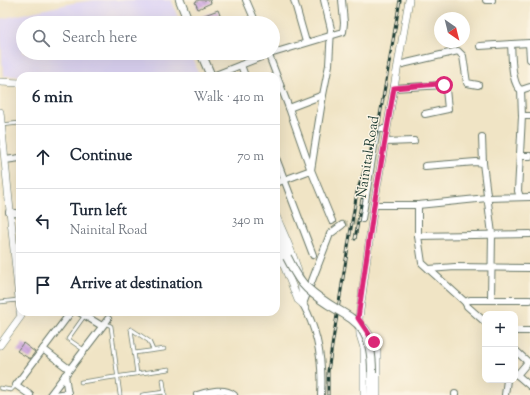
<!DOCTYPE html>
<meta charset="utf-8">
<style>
:root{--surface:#fff;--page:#f2f2f3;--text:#1f2937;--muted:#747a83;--line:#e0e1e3}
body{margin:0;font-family:"Sorts Mill Goudy",serif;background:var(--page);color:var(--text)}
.controls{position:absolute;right:12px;bottom:12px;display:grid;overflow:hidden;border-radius:8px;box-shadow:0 4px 16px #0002}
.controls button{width:36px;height:36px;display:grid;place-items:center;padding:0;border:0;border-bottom:1px solid var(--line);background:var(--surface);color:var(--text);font:20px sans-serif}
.compass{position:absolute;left:434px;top:12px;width:36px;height:36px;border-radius:50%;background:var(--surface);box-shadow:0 4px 16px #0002;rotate:145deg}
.stop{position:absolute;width:12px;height:12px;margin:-9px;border:3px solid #db2777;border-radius:50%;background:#fff}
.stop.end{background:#db2777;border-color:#fff;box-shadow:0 1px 4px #0008}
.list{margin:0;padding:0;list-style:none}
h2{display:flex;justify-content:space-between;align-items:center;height:52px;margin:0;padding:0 16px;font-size:17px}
h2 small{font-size:13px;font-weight:400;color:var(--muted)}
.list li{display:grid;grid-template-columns:26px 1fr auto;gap:12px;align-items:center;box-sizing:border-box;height:64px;padding:0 16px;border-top:1px solid var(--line)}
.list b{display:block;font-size:15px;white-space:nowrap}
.list p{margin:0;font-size:13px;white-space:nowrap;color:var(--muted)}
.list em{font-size:13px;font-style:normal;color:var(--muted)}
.icon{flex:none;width:22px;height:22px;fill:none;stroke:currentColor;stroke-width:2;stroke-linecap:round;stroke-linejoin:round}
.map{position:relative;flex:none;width:530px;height:395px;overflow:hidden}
.search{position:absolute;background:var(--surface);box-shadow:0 4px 16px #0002;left:16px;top:16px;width:264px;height:44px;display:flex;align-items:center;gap:10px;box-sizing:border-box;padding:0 14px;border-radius:22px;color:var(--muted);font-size:15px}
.panel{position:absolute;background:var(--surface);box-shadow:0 4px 16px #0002;left:16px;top:72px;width:264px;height:244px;border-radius:12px}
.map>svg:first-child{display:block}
.built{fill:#ded5f5}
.building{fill:url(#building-back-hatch)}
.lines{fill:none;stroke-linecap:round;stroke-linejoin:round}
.minor-tunnel{stroke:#c6c3a8;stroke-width:6;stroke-dasharray:6 3;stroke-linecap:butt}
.service-casing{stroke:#687767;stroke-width:4.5}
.minor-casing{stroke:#687767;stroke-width:8}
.tertiary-casing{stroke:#687767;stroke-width:8}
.secondary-casing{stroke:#687767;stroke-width:10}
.service{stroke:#fff;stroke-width:3}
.minor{stroke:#fff;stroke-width:6}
.tertiary{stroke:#fff;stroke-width:7}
.secondary{stroke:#fff;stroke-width:8}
.rail-casing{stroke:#1f3d34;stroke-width:3}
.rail{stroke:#fcf5e5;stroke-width:1.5;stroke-dasharray:4.5;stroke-linecap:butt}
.secondary-bridge-casing{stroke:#687767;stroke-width:10;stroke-linecap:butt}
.secondary-bridge{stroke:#fff;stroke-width:8}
.route{stroke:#db2777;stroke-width:5}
.labels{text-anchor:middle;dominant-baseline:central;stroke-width:3;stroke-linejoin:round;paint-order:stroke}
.street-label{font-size:14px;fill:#1f3d34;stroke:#fcf5e5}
</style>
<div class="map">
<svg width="530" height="395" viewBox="0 0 530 395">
<defs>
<pattern id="building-back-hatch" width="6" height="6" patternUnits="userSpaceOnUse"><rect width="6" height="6" fill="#cba0e0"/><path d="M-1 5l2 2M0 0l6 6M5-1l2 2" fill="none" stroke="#a484b6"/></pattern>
</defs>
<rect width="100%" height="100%" fill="#fcf5e5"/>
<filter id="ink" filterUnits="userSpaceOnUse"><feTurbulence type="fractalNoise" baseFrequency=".025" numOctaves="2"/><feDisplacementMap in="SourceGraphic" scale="8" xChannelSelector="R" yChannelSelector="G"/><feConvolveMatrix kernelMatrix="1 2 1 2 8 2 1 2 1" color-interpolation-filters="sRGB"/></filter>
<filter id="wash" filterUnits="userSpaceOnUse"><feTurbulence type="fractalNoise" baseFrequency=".012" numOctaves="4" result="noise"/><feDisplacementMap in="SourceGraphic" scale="16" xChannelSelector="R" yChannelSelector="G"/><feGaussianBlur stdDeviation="0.9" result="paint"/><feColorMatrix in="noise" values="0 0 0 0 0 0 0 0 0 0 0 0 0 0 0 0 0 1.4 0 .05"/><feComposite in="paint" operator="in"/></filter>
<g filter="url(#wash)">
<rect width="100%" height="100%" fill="#f0e4c5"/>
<polygon class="built" points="94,0 171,0 180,23 23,23 23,53 191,53 199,76 3,76 0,19 73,3"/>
<g id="blocks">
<g class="building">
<polygon points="199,0 210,0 211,3 198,9 195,2"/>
<polygon points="218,10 222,20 212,23 205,23 202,16"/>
<polygon points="23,343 35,352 30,359 17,351"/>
</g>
</g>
</g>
<g filter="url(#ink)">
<use href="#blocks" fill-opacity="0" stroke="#687767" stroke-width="1"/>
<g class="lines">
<polyline class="minor-tunnel" points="342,225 362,219"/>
<g class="service-casing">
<g id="service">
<polyline points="1,125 20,123"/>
<polyline points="0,302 18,300"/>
<polyline points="105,323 111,326 120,395"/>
<polyline points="131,329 137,374"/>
<polyline points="131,329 149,341 153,350"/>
<polyline points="84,350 68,339 85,315"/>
<polyline points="134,353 164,349"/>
<polyline points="163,380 165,395"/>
<polyline points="81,382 169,369"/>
<polyline points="0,388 11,390 16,385"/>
<polyline points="142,395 165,392"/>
</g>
</g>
<g class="minor-casing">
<g id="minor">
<polyline points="246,0 256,23"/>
<polyline points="294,0 306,42"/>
<polyline points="486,0 492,0"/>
<path d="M511,44C512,55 511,85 521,90L522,116L518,191L520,197"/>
<polyline points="480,46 529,43 530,59"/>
<polyline points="268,53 289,108 323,95 329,65 331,29 324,0"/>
<polyline points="273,53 343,32 344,23 342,0"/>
<polyline points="241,65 245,76"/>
<polyline points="398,65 458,51 463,56 467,83 478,85"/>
<polyline points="213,76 271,53"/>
<polyline points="394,88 444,85 446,89 448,109 425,114"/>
<polyline points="521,90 530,87"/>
<polyline points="289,108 310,168"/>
<polyline points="522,116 530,116"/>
<polyline points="482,137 483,163 492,234 491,299"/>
<polyline points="385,142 414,141"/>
<polyline points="520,156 530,156"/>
<polyline points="276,158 313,255"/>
<polyline points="5,160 20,158"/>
<polyline points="425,166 476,162 483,163"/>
<polyline points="311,170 323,95"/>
<polyline points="276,183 311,170 332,221"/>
<polyline points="374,205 418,205 418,236 530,234"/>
<polyline points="418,205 487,198 530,197"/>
<polyline points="9,212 20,214"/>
<polyline points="362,219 377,129 387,129"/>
<polyline points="418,236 422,263 465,302 467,306 485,322"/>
<polyline points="429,269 455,267 530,268"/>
<polyline points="465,302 470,300 530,300"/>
<polyline points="79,312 102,326"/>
<polyline points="515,331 530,331"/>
<polyline points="43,349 69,369"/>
<polyline points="515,350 528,362 530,362"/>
<polyline points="515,373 530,386"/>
<polyline points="65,375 68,395"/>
<polyline points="517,375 528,362"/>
<polyline points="455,394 455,395"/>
<polyline points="30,395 16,385 71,312"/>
<polyline points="50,395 108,319"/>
<polyline points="54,395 68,393"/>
<path d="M197,395C208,392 224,387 234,395"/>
<path d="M321,395C323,364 318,331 303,304L330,234L342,225"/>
<polyline points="505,395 507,380"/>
</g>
</g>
<g class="tertiary-casing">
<g id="tertiary">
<polyline points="0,82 20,83"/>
<polyline points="0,112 20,309"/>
<path d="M276,216C288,244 303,273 303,304"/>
<polyline points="276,246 298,300 303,304"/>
<polyline points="365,328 374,342 377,351 377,395"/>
<polyline points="0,345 21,316 20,312"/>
<polyline points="364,395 364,348 360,335 359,318 374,205 409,0"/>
</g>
</g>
<g class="secondary-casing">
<g id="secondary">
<polyline points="180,0 189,23"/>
<polyline points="201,53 211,76"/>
<polyline points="276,230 287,257"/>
<polyline points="371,395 372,372"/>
</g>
</g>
<use href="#service" class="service"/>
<use href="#minor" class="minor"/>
<use href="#tertiary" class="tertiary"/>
<use href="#secondary" class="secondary"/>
<g class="rail-casing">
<g id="rail">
<polyline points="355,239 362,199"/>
<polyline points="328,395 328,371 353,216 357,192 377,133 400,0"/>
</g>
</g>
<use href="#rail" class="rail"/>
<g class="secondary-bridge-casing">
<path id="secondary-bridge" d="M287,257C293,268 297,279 307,288C342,321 372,311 372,372"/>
</g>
<use href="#secondary-bridge" class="secondary-bridge"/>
</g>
</g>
<g class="lines" filter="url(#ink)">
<polyline class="route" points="374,342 358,318 374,205 394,88 438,84 444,85"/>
</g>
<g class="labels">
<g class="street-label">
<text transform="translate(369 157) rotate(-81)">Nainital Road</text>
</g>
</g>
</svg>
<div class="controls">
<button>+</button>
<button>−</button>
</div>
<svg class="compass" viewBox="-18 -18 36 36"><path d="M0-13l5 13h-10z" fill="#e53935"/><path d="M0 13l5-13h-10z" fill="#747a83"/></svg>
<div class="stop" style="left:444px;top:85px"></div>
<div class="stop end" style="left:374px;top:342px"></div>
<div class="search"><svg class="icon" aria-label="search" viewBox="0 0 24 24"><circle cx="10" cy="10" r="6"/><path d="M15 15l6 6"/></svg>Search here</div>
<section class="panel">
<h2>6 min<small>Walk · 410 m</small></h2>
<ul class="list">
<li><svg class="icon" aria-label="ahead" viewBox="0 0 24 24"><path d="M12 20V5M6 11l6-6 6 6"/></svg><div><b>Continue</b></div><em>70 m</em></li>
<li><svg class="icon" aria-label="left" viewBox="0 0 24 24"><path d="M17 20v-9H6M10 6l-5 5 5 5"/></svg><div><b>Turn left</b><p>Nainital Road</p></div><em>340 m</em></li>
<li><svg class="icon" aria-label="arrive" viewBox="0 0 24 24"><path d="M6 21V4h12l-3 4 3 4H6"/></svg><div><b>Arrive at destination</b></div></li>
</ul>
</section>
</div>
